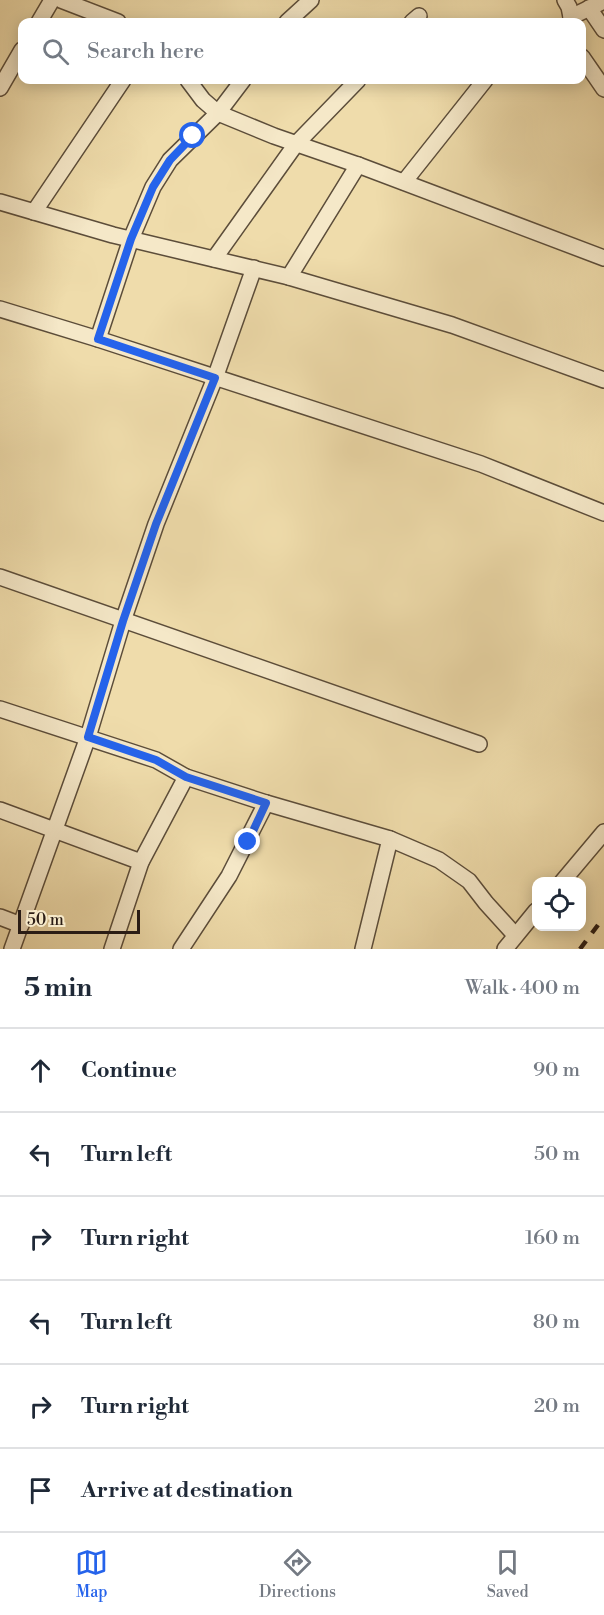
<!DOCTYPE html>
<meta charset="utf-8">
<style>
:root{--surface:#fff;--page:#f6f6f7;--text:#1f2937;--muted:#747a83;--line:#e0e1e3;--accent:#2563eb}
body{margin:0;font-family:"Libre Bodoni",serif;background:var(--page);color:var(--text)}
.controls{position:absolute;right:18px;bottom:18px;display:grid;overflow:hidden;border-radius:12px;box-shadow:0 3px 15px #0003}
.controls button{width:54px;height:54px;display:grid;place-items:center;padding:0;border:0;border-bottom:2px solid var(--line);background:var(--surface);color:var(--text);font:30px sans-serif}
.scale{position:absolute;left:18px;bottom:15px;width:122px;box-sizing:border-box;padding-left:6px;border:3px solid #2b1d15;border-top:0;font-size:16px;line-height:21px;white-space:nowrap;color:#2b1d15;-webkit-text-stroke:4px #f5e8c8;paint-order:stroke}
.stop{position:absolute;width:18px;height:18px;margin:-14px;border:4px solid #2563eb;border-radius:50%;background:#fff}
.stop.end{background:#2563eb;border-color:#fff;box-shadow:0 2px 6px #0008}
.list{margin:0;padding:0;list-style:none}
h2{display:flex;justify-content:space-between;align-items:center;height:78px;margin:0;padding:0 24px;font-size:26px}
h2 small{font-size:20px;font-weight:400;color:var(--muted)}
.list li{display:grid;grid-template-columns:39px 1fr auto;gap:18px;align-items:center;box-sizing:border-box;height:84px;padding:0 24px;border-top:2px solid var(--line)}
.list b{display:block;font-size:22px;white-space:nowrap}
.list em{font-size:20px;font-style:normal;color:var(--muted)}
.icon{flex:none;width:33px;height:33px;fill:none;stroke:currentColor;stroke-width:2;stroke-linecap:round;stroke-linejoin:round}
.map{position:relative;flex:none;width:604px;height:949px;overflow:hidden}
.search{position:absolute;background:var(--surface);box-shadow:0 3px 15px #0003;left:18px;right:18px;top:18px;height:66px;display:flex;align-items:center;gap:15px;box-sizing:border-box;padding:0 21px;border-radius:12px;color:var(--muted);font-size:22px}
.sheet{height:582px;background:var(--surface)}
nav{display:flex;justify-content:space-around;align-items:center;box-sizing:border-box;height:84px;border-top:2px solid var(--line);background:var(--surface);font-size:16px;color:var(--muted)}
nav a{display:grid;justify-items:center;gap:3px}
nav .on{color:var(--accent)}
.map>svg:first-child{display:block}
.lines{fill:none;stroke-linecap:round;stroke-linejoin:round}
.street-casing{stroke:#5c4d3a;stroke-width:18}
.street{stroke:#f5e8c8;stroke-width:15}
.rail{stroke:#2b1d15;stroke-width:4.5;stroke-dasharray:10 10;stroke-linecap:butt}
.route{stroke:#2563eb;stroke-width:8}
</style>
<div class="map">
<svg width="604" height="949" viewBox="0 0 604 949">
<rect width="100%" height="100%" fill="#efdcab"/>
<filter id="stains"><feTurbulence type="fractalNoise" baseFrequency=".00333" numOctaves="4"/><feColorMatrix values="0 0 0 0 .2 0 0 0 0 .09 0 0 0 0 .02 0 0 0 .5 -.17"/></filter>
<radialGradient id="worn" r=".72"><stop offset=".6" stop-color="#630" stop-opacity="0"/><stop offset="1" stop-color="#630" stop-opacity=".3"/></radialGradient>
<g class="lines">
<g class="street-casing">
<g id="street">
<polyline points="61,0 118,22"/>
<polyline points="565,0 569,7 572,22"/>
<polyline points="589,8 604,30"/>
<polyline points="571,17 604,1"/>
<polyline points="39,22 52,0"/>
<polyline points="287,22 311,0"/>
<polyline points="412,22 419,16"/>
<polyline points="582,57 604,89"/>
<polyline points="188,80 203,100 218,113 274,136 358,165 604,258"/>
<polyline points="0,88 22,50"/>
<polyline points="404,182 485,80"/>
<polyline points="0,202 113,235 289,277 452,325 604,380"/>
<polyline points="34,212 123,80"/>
<polyline points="214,259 296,144 358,80"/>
<polyline points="289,277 358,165"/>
<polyline points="0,309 98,339 481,464 604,513"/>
<polyline points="98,339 131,239 153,187 170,160 218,113 243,80"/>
<polyline points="0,577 479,744"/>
<polyline points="0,709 156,760 186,777 266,803 390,839 439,860 469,881 486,903 515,935"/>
<polyline points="0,810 141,862"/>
<polyline points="562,882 604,832"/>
<polyline points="0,917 21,925"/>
<polyline points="12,949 88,737 123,621 156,524 215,378 254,268"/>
<polyline points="112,949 141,862 186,777"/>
<polyline points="181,949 229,876 266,803"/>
<polyline points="363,949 390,839"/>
<polyline points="505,949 536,911"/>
</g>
</g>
<use href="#street" class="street"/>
<polyline class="rail" points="580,949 604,917"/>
</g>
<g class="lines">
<polyline class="route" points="193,136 170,160 153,187 131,239 98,339 215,378 156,524 123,621 88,737 156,760 186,777 266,803 248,842"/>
</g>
<rect width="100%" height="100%" filter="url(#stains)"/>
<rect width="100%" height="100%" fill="url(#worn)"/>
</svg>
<div class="controls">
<button><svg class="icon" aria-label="locate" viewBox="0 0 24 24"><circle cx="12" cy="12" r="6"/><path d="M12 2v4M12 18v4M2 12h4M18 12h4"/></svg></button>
</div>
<div class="scale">50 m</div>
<div class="stop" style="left:193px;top:136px"></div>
<div class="stop end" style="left:248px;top:842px"></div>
<div class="search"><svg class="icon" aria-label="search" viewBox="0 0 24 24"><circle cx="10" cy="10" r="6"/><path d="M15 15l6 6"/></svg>Search here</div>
</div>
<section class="sheet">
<h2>5 min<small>Walk · 400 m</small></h2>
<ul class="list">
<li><svg class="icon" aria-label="ahead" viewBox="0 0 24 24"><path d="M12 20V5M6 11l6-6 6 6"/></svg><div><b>Continue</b></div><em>90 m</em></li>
<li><svg class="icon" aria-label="left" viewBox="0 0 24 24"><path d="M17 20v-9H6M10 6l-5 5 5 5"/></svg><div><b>Turn left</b></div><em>50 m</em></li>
<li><svg class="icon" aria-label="right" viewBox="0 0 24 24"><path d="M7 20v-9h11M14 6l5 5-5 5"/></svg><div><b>Turn right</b></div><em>160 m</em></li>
<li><svg class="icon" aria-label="left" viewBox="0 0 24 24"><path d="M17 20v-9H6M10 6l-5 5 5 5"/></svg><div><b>Turn left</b></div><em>80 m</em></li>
<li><svg class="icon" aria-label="right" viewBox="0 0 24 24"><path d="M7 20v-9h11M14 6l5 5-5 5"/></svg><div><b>Turn right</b></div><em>20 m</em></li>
<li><svg class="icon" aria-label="arrive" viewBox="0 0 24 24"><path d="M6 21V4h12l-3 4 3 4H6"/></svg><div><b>Arrive at destination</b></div></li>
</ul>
</section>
<nav>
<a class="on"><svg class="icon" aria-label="map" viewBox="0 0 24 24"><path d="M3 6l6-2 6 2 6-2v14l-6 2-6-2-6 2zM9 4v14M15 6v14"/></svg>Map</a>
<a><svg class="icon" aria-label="directions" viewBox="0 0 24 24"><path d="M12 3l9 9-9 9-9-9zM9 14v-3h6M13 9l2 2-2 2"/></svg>Directions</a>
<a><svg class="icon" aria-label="saved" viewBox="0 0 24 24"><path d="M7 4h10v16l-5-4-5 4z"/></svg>Saved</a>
</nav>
